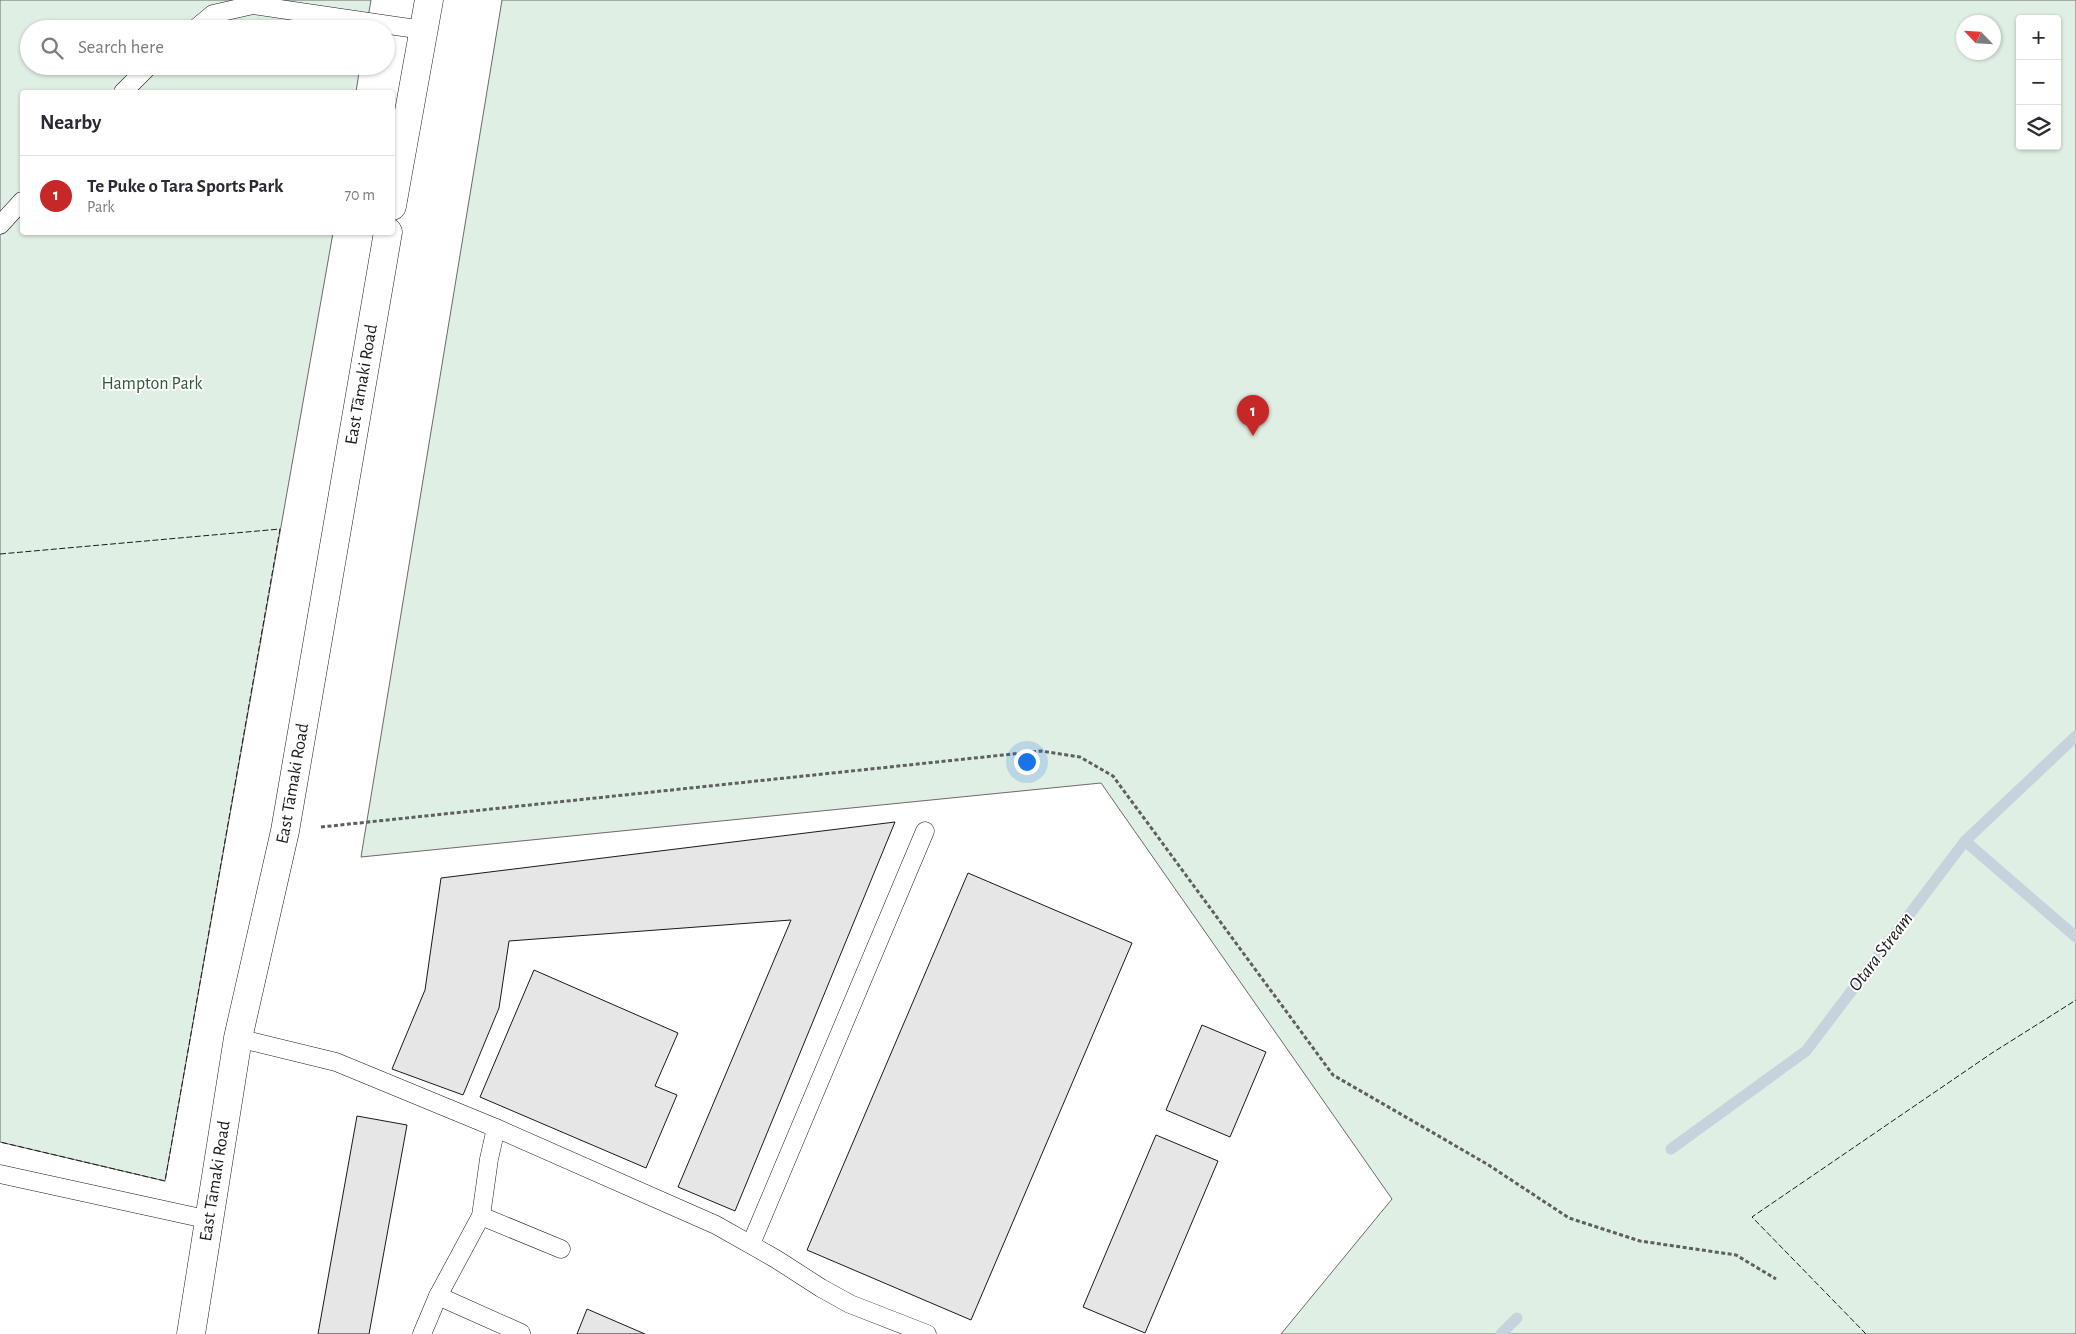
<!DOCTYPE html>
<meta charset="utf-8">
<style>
:root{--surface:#fff;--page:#f7f7f7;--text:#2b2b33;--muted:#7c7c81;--line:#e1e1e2;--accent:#c62828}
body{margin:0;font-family:"Alegreya Sans",sans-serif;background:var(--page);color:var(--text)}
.controls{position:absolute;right:15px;top:15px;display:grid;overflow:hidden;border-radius:5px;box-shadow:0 1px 4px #0004}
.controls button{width:45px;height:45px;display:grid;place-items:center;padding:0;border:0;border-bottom:1px solid var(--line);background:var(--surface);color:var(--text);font:25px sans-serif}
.compass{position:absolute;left:1956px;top:15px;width:45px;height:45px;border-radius:50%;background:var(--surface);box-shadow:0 1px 4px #0004;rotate:295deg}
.you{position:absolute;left:1026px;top:761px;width:18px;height:18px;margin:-12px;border:4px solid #fff;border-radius:50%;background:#1a73e8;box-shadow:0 0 0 8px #1a73e833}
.badge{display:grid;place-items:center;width:32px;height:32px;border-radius:50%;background:var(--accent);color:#fff;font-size:16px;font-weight:700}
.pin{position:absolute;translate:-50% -41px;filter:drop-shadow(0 1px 2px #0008)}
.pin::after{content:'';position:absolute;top:26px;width:18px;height:15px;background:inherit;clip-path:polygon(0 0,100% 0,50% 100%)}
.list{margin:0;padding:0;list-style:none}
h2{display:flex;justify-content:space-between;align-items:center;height:65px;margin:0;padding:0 20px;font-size:21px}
h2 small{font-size:16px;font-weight:400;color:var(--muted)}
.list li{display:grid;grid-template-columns:32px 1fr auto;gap:15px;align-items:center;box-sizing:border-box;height:80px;padding:0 20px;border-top:1px solid var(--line)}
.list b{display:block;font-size:19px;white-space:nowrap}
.list p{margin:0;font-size:16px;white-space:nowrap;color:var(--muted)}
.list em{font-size:16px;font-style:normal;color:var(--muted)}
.icon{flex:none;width:28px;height:28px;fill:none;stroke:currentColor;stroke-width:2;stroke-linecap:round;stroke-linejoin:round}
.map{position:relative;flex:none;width:2076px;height:1334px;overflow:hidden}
.search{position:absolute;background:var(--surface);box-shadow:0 1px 4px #0004;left:20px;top:20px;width:375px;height:55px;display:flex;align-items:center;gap:12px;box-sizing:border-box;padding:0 18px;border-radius:28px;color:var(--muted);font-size:19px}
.panel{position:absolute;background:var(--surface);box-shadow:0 1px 4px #0004;left:20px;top:90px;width:375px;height:145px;border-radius:5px}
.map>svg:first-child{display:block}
.green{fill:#e0efe3;stroke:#6a6a6a;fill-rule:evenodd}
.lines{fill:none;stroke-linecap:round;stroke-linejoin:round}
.stream{stroke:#c6d2dc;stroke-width:11}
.building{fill:#e6e6e6;stroke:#1a1a1a}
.lane-casing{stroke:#1a1a1a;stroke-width:19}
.secondary-casing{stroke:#1a1a1a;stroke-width:29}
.path{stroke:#5f5f5f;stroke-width:3;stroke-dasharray:4 2.5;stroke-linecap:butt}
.lane{stroke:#fff;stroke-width:18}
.secondary{stroke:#fff;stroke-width:28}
.fence{stroke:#1a1a1a;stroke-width:1;stroke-dasharray:6 2.5;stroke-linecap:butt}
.labels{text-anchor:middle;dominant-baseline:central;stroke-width:4;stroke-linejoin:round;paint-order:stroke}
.park-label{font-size:18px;fill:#2b5a34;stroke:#fff}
.street-label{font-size:18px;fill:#1a1a1a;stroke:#fff}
.water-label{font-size:19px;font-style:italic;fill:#1a1a1a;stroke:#fff}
</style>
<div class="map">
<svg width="2076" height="1334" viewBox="0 0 2076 1334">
<rect width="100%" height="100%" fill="#fff"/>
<g class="green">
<polygon points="0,0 371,0 366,29 29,29 29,66 360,66 356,92 22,92 22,232 333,233 165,1181 0,1142"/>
<path d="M502,0H2076V1334H1281L1392,1199L1101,783L361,857ZM2020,19H2057V146H2020ZM1964,22H1994V52H1964Z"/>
</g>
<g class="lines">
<g class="stream">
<polyline points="1965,841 2076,937"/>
<polyline points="1671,1149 1806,1051 1965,841 2076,736"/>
<polyline points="1501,1334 1517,1318"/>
</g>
</g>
<g class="building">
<polygon points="895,822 735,1211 678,1187 791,920 509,941 499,1008 463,1095 392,1069 425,990 441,878"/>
<polygon points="968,873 1132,943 971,1320 807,1250"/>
<polygon points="534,970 678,1033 655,1086 677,1095 646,1168 480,1097"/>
<polygon points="1202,1025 1266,1052 1230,1137 1166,1110"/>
<polygon points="357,1116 407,1125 369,1334 318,1334"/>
<polygon points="1156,1135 1218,1161 1145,1333 1083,1307"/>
<polygon points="587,1309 645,1334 577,1334"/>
</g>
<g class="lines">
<g class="lane-casing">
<g id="lane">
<polyline points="195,29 213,14 253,5 423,30"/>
<polyline points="123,92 149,66"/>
<polyline points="0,225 22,201"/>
<polyline points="238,1038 336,1062 496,1128 716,1225 776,1259 821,1288 850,1304 927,1334"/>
<polyline points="0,1174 210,1220"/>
<polyline points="481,1216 561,1249"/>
<polyline points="751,1244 925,831"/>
<polyline points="438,1296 521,1333"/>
<polyline points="422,1334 438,1296 481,1216 489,1159 496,1128"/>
</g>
</g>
<g class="secondary-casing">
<g id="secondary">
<polyline points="392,206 429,0"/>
<path id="s1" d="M191,1334L238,1038L285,831L388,232"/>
</g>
</g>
<polyline class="path" points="321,827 1041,751 1080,757 1113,776 1333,1075 1487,1164 1569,1218 1640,1241 1736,1255 1776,1279"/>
<use href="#lane" class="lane"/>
<use href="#secondary" class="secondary"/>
<g class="fence">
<polyline points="0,554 280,529 165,1181 0,1142"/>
<polyline points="1866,1334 1752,1217 1992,1053 2076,1000"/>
</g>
</g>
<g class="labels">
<g class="park-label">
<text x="152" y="384">Hampton Park</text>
</g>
<g class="street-label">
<text stroke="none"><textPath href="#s1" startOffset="965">East Tāmaki Road</textPath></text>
<text stroke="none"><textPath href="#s1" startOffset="560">East Tāmaki Road</textPath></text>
<text stroke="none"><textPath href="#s1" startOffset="155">East Tāmaki Road</textPath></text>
</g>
<g class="water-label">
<text transform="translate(1881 952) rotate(-53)">Otara Stream</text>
</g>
</g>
</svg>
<div class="controls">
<button>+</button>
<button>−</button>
<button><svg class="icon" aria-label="layers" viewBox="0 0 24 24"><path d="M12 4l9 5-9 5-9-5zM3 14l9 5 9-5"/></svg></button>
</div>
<svg class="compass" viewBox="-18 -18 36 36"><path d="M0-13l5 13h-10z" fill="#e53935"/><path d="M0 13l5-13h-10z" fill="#7c7c81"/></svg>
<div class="you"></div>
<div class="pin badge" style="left:1253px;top:436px">1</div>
<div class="search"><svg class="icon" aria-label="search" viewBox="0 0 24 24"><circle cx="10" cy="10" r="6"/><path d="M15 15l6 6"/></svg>Search here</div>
<section class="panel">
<h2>Nearby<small></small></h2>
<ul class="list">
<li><span class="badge">1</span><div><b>Te Puke o Tara Sports Park</b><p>Park</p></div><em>70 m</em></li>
</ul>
</section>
</div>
